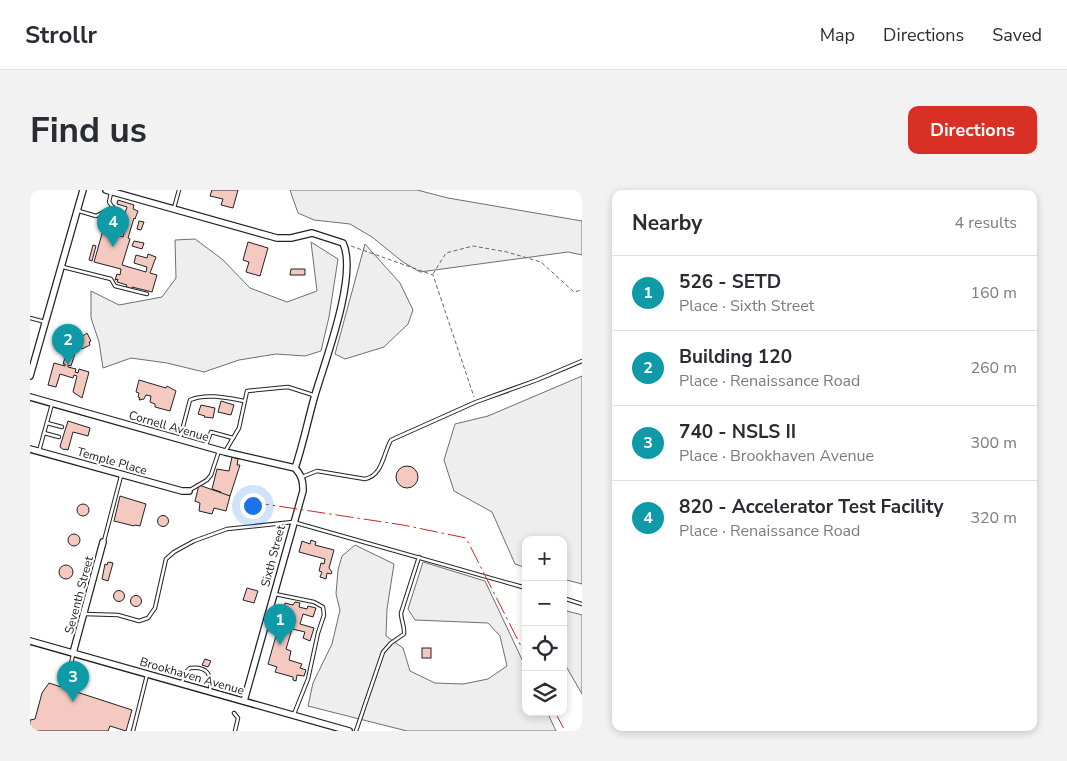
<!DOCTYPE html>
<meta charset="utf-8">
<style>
:root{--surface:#fff;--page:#f2f2f3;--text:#2b2b33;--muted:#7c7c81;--line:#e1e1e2;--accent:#d93025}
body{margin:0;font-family:"Nunito Sans",sans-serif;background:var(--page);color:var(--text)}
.controls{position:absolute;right:15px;bottom:15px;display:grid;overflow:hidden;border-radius:10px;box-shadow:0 2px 8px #0003}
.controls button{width:45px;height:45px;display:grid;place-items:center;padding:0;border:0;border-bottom:1px solid var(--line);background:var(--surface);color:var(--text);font:25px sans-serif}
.you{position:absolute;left:222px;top:315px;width:18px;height:18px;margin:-12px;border:4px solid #fff;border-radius:50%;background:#1a73e8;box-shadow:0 0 0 8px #1a73e833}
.badge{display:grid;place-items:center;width:32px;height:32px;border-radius:50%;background:var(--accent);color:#fff;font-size:16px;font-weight:700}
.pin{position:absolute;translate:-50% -41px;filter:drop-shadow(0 1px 2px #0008)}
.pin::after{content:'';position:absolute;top:26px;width:18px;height:15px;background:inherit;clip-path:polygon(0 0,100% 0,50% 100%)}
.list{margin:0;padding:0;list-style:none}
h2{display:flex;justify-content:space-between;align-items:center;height:65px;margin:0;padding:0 20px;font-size:21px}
h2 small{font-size:16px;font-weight:400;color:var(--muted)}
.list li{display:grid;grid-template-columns:32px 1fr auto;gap:15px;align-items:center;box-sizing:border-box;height:75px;padding:0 20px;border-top:1px solid var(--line)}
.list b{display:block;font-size:19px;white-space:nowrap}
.list p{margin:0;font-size:16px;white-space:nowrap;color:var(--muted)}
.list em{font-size:16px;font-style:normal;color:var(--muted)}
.icon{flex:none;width:28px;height:28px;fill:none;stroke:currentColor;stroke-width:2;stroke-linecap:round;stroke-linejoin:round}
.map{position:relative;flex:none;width:552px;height:541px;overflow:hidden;border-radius:10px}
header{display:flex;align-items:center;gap:30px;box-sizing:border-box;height:70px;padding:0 25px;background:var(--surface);border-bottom:1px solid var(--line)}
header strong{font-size:24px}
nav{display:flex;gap:28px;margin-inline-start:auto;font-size:18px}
.intro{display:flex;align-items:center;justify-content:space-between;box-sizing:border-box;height:120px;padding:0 30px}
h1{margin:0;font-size:35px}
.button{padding:12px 22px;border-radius:10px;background:var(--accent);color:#fff;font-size:18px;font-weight:700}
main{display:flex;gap:30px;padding:0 30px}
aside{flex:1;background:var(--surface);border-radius:10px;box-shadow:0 2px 8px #0003}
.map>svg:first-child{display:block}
.green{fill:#eee;stroke:#6f6f6f}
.building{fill:#f3c9c0;stroke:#222}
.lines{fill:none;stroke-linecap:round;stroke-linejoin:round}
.lane-casing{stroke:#222;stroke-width:4.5}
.street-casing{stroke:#222;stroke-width:8}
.path{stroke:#646464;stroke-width:1;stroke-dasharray:4 2.5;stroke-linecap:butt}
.lane{stroke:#fff;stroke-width:2.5}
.street{stroke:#fff;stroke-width:5.5}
.power{stroke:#c62828;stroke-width:1;stroke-dasharray:18 4 2.5 4;stroke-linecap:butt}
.labels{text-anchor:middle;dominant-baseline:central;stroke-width:4;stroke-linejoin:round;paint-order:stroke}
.street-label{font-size:12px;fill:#222;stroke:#fff}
</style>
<header>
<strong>Strollr</strong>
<nav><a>Map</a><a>Directions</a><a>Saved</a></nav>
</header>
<div class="intro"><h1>Find us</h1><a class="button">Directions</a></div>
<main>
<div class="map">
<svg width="552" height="541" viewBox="0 0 552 541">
<rect width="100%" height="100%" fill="#fff"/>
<g class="green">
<polygon points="260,0 387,0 418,8 552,31 552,65 538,62 390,82 373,72 342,47 320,34 284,30 268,23"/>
<polygon points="165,49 192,69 220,98 257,112 287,101 281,52 308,69 299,127 291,161 275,166 246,164 209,170 174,182 137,173 101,168 73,178 69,152 61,128 61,101 89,115 132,107 146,88 145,50"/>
<polygon points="335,54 370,93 383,120 378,134 354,157 315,169 305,164"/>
<polygon points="552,186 552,394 533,389 533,350 496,350 496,378 485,374 462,322 424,301 414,270 425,234 458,226"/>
<polygon points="325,355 364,374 357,419 356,446 373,458 380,481 405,493 433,494 458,489 477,476 470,446 458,433 385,430 378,419 393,372 455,391 496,478 496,522 517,522 526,541 377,541 278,516 283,493 302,454 310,420 306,404 308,380 312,366"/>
<polygon points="533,420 552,425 552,504 533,471"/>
</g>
<g class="building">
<polygon points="182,0 208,0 203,18 191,15 193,9 180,6"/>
<polygon points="88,10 104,15 103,19 108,21 105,29 104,28 98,48 100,49 92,75 116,82 117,77 104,73 106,65 117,68 118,64 126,67 120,83 127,85 122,102 102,97 102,99 96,98 97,95 87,92 88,89 85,90 87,84 90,85 91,79 64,72 77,26 89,30 84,44 93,47 98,28 94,26 97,17 87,14"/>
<polygon points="109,31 114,32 111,40 107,39"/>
<polygon points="104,51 114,53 112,59 102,56"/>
<polygon points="218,52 238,58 230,86 216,82 219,72 213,70"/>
<polygon points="63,55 66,56 62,71 59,70"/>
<polygon points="261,79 275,79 275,85 260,85"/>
<polygon points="57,143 61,151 59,152 60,155 52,159 50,153 48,154 41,176 38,175 38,177 46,179 45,182 48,183 49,179 59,182 52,208 43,202 47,186 44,185 43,188 30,184 26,197 18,195 24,173 35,176 35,174 33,174 41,149 46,151"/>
<polygon points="109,190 136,198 137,196 146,201 140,221 125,217 125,214 120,212 121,206 116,205 114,209 109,210 110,208 108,207 109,203 106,202"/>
<polygon points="191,211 204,215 201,225 188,222"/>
<polygon points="171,215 185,218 183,228 174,227 175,226 168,224"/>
<polygon points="38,231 60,238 58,246 43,242 38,260 35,259 34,260 30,257 31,253"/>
<polygon points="202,267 208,269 207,275 210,275 200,306 191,304 191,302 182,299 187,279 199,281"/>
<circle cx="377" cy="287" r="11"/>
<polygon points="169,295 200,306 196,321 184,318 182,324 169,321 170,313 165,311"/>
<polygon points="90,306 116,314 110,336 105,335 104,336 84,331"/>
<circle cx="53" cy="320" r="6"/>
<circle cx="133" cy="331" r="5.5"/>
<circle cx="44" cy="350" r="6"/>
<polygon points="281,350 286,352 285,355 304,360 299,378 302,382 301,384 297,383 296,389 290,387 292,382 289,381 291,373 294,374 295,369 269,362 272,351 280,354"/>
<polygon points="78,372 83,373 78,391 72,389 75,374 77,375"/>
<circle cx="36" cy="382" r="7"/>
<polygon points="217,398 228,401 224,413 213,410"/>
<circle cx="89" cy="406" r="5.5"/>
<circle cx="106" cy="411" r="5.5"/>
<polygon points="265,412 270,413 269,417 277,419 278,416 286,418 283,427 273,424 270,434 284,438 280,451 273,448 275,442 262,439 256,459 261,461 259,470 272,474 270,478 276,480 274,486 267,485 266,491 263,490 263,487 245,482 247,477 238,474 249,435 247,434 248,429 251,430 255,413 263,415"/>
<rect x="392" y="458" width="9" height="10"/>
<polygon points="175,469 181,471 178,477 172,475"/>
<polygon points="19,493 102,520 96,541 80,536 78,541 0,541 0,530 5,529 12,503"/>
</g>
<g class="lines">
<g class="lane-casing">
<g id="lane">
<polyline points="81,3 79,12 94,33"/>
<polyline points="144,18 149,0"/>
<polyline points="49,21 66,26 83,17"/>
<polyline points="33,77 81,89 85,96 117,104"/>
<polyline points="0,128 15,132"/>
<polyline points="17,233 32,237"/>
<polyline points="14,243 29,247"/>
<path d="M150,248L160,210C176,203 198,208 214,211"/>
<polyline points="176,255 181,242 203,248"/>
<polyline points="196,260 209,238 217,201 258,197 283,205"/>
<polyline points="9,261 22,214"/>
<path d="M272,287L287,281L335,289C353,285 353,264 361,250L446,212L507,190L552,171"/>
<polyline points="160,300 177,290 181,285 189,261"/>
<polyline points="74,351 91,286"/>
<polyline points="245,404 284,412 293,417 294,425 288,443 278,489 264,524"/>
<polyline points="533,408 552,414"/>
<polyline points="55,424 88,425 109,431 118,428 125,418 136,369 144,362 164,351 197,339 263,332 496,398"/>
<path d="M152,492L156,482L160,478C178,476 182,485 180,501"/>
<polyline points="36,494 43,465"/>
<polyline points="204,523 208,528 205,541"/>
<polyline points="103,541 117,485"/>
<path d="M326,541L353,462L361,453L374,444C375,437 371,430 371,423L389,367"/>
</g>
</g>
<g class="street-casing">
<g id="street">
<path d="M76,0L247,48H261L282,43L313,53C328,85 295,171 285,205C278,229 273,255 265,278"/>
<polyline points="0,186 53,0"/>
<path d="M0,207L195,262L265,278C272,286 273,291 273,301L214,511"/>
<polyline points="0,259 152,301 159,301"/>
<polyline points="0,451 319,541"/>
<polyline points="43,463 73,352"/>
</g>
</g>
<g class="path">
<polyline points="321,56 403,85 444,207"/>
<polyline points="403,84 416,63 443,56 477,62 511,72 544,102 552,100"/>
</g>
<use href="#lane" class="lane"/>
<use href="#street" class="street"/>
<g class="power">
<polyline points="221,312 373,335 436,348 496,466"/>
<polyline points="525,522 535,541"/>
</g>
</g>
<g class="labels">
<g class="street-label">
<text transform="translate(139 236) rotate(16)">Cornell Avenue</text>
<text transform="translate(82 271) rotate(16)">Temple Place</text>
<text transform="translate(243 366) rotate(-75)">Sixth Street</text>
<text transform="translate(49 405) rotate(-75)">Seventh Street</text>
<text transform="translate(162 486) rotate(16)">Brookhaven Avenue</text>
</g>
</g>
</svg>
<div class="controls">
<button>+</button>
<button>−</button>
<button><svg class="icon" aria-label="locate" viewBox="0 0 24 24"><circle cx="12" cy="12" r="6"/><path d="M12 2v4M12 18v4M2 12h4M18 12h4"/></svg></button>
<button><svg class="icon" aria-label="layers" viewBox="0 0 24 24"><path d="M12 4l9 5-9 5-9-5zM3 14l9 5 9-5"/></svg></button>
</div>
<div class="you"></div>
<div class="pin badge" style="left:250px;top:455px;background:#0f9aa8">1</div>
<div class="pin badge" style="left:38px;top:175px;background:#0f9aa8">2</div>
<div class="pin badge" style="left:43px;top:512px;background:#0f9aa8">3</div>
<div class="pin badge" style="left:83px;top:57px;background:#0f9aa8">4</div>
</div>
<aside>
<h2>Nearby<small>4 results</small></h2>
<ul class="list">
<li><span class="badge" style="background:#0f9aa8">1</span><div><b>526 - SETD</b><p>Place · Sixth Street</p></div><em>160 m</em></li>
<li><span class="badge" style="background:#0f9aa8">2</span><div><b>Building 120</b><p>Place · Renaissance Road</p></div><em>260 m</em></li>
<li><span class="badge" style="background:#0f9aa8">3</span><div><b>740 - NSLS II</b><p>Place · Brookhaven Avenue</p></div><em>300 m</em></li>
<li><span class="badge" style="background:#0f9aa8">4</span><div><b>820 - Accelerator Test Facility</b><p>Place · Renaissance Road</p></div><em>320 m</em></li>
</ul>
</aside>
</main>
